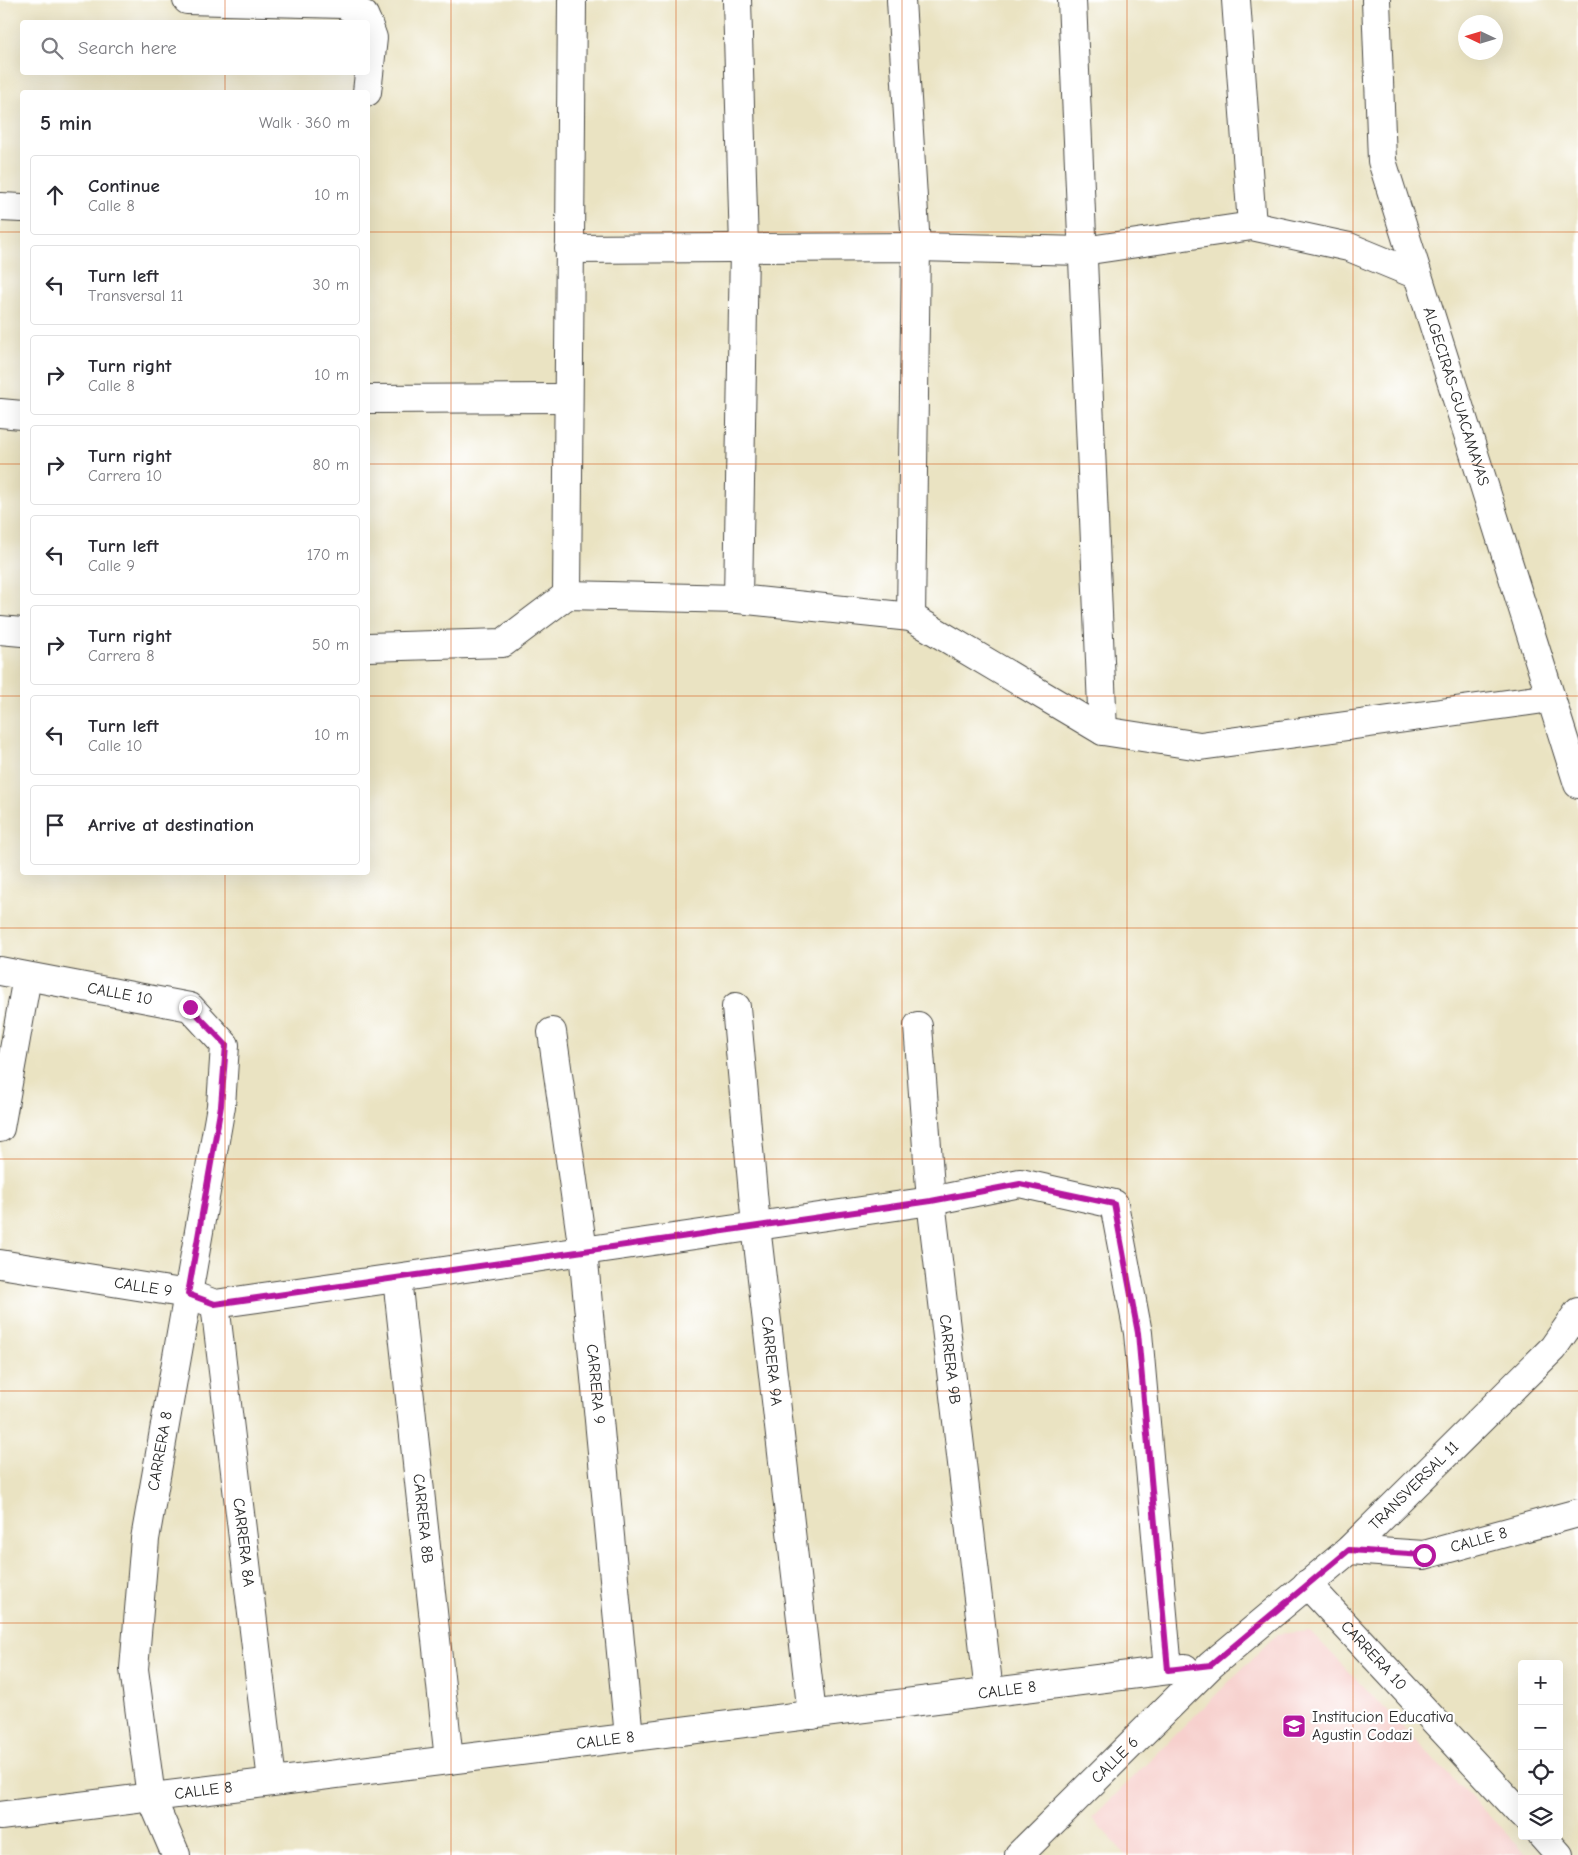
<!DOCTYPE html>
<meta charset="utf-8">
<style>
:root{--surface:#fff;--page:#f2f2f3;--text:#2b2b33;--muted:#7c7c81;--line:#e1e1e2}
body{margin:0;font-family:"Comic Neue",sans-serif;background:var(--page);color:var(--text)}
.controls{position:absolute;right:15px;bottom:15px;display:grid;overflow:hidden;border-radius:5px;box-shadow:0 5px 20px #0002}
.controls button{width:45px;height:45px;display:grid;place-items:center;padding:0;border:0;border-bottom:1px solid var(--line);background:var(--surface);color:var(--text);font:25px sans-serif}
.compass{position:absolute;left:1458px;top:15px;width:45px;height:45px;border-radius:50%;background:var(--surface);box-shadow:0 5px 20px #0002;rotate:274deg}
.stop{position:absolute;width:15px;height:15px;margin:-11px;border:4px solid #b5179e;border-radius:50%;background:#fff}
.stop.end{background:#b5179e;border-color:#fff;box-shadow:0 1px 5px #0008}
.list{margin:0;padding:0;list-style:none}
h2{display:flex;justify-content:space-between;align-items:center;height:65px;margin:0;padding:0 20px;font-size:21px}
h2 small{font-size:16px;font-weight:400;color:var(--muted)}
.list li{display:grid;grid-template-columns:32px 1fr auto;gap:15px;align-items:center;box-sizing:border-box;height:80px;margin:0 10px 10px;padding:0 10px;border:1px solid var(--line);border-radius:5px}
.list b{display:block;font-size:19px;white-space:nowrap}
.list p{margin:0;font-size:16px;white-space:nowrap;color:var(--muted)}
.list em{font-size:16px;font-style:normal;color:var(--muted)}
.icon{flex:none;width:28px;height:28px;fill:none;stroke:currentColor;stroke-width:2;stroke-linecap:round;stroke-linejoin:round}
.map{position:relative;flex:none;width:1578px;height:1855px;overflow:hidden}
.search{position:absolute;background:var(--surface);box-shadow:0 5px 20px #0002;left:20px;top:20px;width:350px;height:55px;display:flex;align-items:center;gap:12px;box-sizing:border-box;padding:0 18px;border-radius:5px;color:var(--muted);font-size:19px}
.panel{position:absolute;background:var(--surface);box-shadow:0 5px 20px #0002;left:20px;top:90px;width:350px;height:785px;border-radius:5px}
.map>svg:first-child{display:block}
.built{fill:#f7d0cd}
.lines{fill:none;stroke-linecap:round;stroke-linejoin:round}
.minor-casing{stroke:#484742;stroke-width:30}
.tertiary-casing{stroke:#484742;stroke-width:30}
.minor{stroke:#fff;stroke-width:28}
.tertiary{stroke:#fff;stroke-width:28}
.route{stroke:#b5179e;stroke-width:6}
.grid{fill:none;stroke:#d5540f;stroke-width:1;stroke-opacity:0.55}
.labels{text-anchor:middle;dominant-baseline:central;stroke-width:4.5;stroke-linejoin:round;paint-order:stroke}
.street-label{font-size:16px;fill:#2b2b2b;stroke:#fff}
.poi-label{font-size:16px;fill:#2b2b2b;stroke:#fff;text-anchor:start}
</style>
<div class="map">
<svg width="1578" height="1855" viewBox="0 0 1578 1855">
<rect width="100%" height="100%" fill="#fff"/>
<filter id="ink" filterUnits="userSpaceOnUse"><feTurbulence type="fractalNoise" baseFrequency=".02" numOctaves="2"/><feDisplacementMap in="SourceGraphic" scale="10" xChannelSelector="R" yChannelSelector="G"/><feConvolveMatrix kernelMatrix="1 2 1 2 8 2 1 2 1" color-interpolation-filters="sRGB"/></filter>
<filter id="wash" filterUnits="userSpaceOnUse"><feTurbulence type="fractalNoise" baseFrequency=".0096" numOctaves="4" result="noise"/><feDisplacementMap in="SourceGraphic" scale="20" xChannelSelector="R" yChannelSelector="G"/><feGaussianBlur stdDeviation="1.12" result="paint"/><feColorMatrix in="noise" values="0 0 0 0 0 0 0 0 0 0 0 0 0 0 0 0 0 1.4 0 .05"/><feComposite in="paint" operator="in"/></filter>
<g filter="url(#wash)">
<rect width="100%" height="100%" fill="#eae3c2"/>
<polygon class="built" points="1310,1631 1527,1855 1126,1855 1092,1818 1277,1634"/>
</g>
<g filter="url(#ink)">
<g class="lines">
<g class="minor-casing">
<g id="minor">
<polyline points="187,0 343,4 364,15 367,22"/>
<polyline points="737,0 744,248 738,599"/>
<polyline points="901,0 916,247 911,617"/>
<polyline points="1072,0 1103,731"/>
<polyline points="1236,0 1252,226"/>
<polyline points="367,92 373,38 368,24"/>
<polyline points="0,207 22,208"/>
<polyline points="569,249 916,247 1083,251 1252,226 1349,247 1417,275"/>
<polyline points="368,399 568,398"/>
<polyline points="0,413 22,415"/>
<polyline points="567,595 572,0"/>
<polyline points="0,630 22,632"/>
<polyline points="368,647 503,643 567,595 738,599 911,617 1103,731 1200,746 1551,698"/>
<path id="s1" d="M0,971L190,1007L225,1045L221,1106L145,1539L134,1669L151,1797L176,1855"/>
<path id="s2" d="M736,1007L756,1226L812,1715"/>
<path id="s3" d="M918,1026L931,1201L989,1692"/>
<path id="s4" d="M552,1032L583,1251L629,1737"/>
<polyline points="0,1128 27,977"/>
<path id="s5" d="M0,1264L188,1294L215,1304L931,1201L1020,1183L1114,1204L1138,1333L1168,1670"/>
<path id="s6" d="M397,1278L449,1760"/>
<path id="s7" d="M215,1304L272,1781"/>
<path id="s8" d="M1349,1550L1424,1555L1578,1513"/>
<path id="s9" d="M1307,1584L1522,1815"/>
<path id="s10" d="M0,1816L1185,1668"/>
<polyline points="1542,1836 1559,1855"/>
</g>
</g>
<g class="tertiary-casing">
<g id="tertiary">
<path id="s11" d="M1376,0L1382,161L1578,784"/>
<path id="s12" d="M1019,1855L1211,1665L1349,1550L1553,1348L1578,1312"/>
</g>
</g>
<use href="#minor" class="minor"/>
<use href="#tertiary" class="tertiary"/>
</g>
</g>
<g class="lines" filter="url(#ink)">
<polyline class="route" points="190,1007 226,1045 221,1106 188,1294 215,1304 931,1201 1020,1184 1114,1204 1138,1333 1168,1670 1211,1665 1349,1550 1424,1555"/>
</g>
<path class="grid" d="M225,0V22M451,0V1855M676,0V1855M902,0V1855M1127,0V1855M1353,0V1855M225,72V92M0,232H22M368,232H1578M0,464H22M368,464H1578M0,696H22M368,696H1578M225,872V1855M0,928H1578M0,1159H1578M0,1391H1578M0,1623H1578"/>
<defs>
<g id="school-square" transform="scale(1.25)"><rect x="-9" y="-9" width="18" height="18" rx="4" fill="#b5179e" stroke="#fff"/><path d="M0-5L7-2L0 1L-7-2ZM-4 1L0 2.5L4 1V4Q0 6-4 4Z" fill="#fff"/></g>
</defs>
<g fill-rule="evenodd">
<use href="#school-square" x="1294" y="1726"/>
</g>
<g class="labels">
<g class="street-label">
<text stroke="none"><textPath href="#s11" startOffset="408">ALGECIRAS-GUACAMAYAS</textPath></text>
<text stroke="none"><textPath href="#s1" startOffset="122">CALLE 10</textPath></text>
<text stroke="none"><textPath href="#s5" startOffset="145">CALLE 9</textPath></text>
<text stroke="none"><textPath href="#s3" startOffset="335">CARRERA 9B</textPath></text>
<text stroke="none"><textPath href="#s2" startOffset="356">CARRERA 9A</textPath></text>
<text stroke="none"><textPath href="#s4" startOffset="355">CARRERA 9</textPath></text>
<text transform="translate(160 1451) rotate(-80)">CARRERA 8</text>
<text stroke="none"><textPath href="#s12" startOffset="541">TRANSVERSAL 11</textPath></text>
<text stroke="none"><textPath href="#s6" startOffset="242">CARRERA 8B</textPath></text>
<text stroke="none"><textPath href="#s8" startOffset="132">CALLE 8</textPath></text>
<text stroke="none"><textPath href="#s7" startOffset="240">CARRERA 8A</textPath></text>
<text stroke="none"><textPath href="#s9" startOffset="98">CARRERA 10</textPath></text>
<text stroke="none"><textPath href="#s10" startOffset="1015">CALLE 8</textPath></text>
<text stroke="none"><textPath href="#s10" startOffset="610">CALLE 8</textPath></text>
<text stroke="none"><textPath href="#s12" startOffset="135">CALLE 6</textPath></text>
<text stroke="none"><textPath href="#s10" startOffset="205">CALLE 8</textPath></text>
</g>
<g class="poi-label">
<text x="1312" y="1717">Institucion Educativa<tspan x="1312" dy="18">Agustin Codazi</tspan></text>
</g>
</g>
</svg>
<div class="controls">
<button>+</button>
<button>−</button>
<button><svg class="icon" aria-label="locate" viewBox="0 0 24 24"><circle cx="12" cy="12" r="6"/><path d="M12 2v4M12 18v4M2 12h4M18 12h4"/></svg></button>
<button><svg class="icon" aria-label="layers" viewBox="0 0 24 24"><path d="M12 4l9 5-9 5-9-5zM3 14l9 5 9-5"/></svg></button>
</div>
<svg class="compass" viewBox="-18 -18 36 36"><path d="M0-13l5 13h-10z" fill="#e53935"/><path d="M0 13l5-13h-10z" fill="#7c7c81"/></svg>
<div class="stop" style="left:1424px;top:1555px"></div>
<div class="stop end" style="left:190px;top:1007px"></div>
<div class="search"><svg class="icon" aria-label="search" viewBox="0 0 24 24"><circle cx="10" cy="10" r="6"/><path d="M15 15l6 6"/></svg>Search here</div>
<section class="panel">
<h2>5 min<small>Walk · 360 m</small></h2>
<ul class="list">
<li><svg class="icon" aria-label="ahead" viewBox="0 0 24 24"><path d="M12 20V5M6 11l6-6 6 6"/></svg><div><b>Continue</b><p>Calle 8</p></div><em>10 m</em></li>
<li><svg class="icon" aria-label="left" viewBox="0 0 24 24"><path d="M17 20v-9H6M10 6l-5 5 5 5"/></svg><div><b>Turn left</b><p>Transversal 11</p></div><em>30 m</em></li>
<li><svg class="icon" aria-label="right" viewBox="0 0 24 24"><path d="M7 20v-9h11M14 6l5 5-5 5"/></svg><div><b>Turn right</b><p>Calle 8</p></div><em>10 m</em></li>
<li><svg class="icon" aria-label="right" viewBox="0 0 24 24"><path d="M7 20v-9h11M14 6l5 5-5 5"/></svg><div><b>Turn right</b><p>Carrera 10</p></div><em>80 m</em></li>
<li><svg class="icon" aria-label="left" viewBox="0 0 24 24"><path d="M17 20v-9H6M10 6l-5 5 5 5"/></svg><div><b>Turn left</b><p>Calle 9</p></div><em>170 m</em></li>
<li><svg class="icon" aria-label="right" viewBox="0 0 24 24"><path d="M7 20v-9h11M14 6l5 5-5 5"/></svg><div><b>Turn right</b><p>Carrera 8</p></div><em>50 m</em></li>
<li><svg class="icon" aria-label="left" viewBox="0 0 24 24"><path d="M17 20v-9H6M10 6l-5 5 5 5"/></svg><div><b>Turn left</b><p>Calle 10</p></div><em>10 m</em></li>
<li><svg class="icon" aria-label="arrive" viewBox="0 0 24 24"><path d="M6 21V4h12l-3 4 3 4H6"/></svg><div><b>Arrive at destination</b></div></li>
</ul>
</section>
</div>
